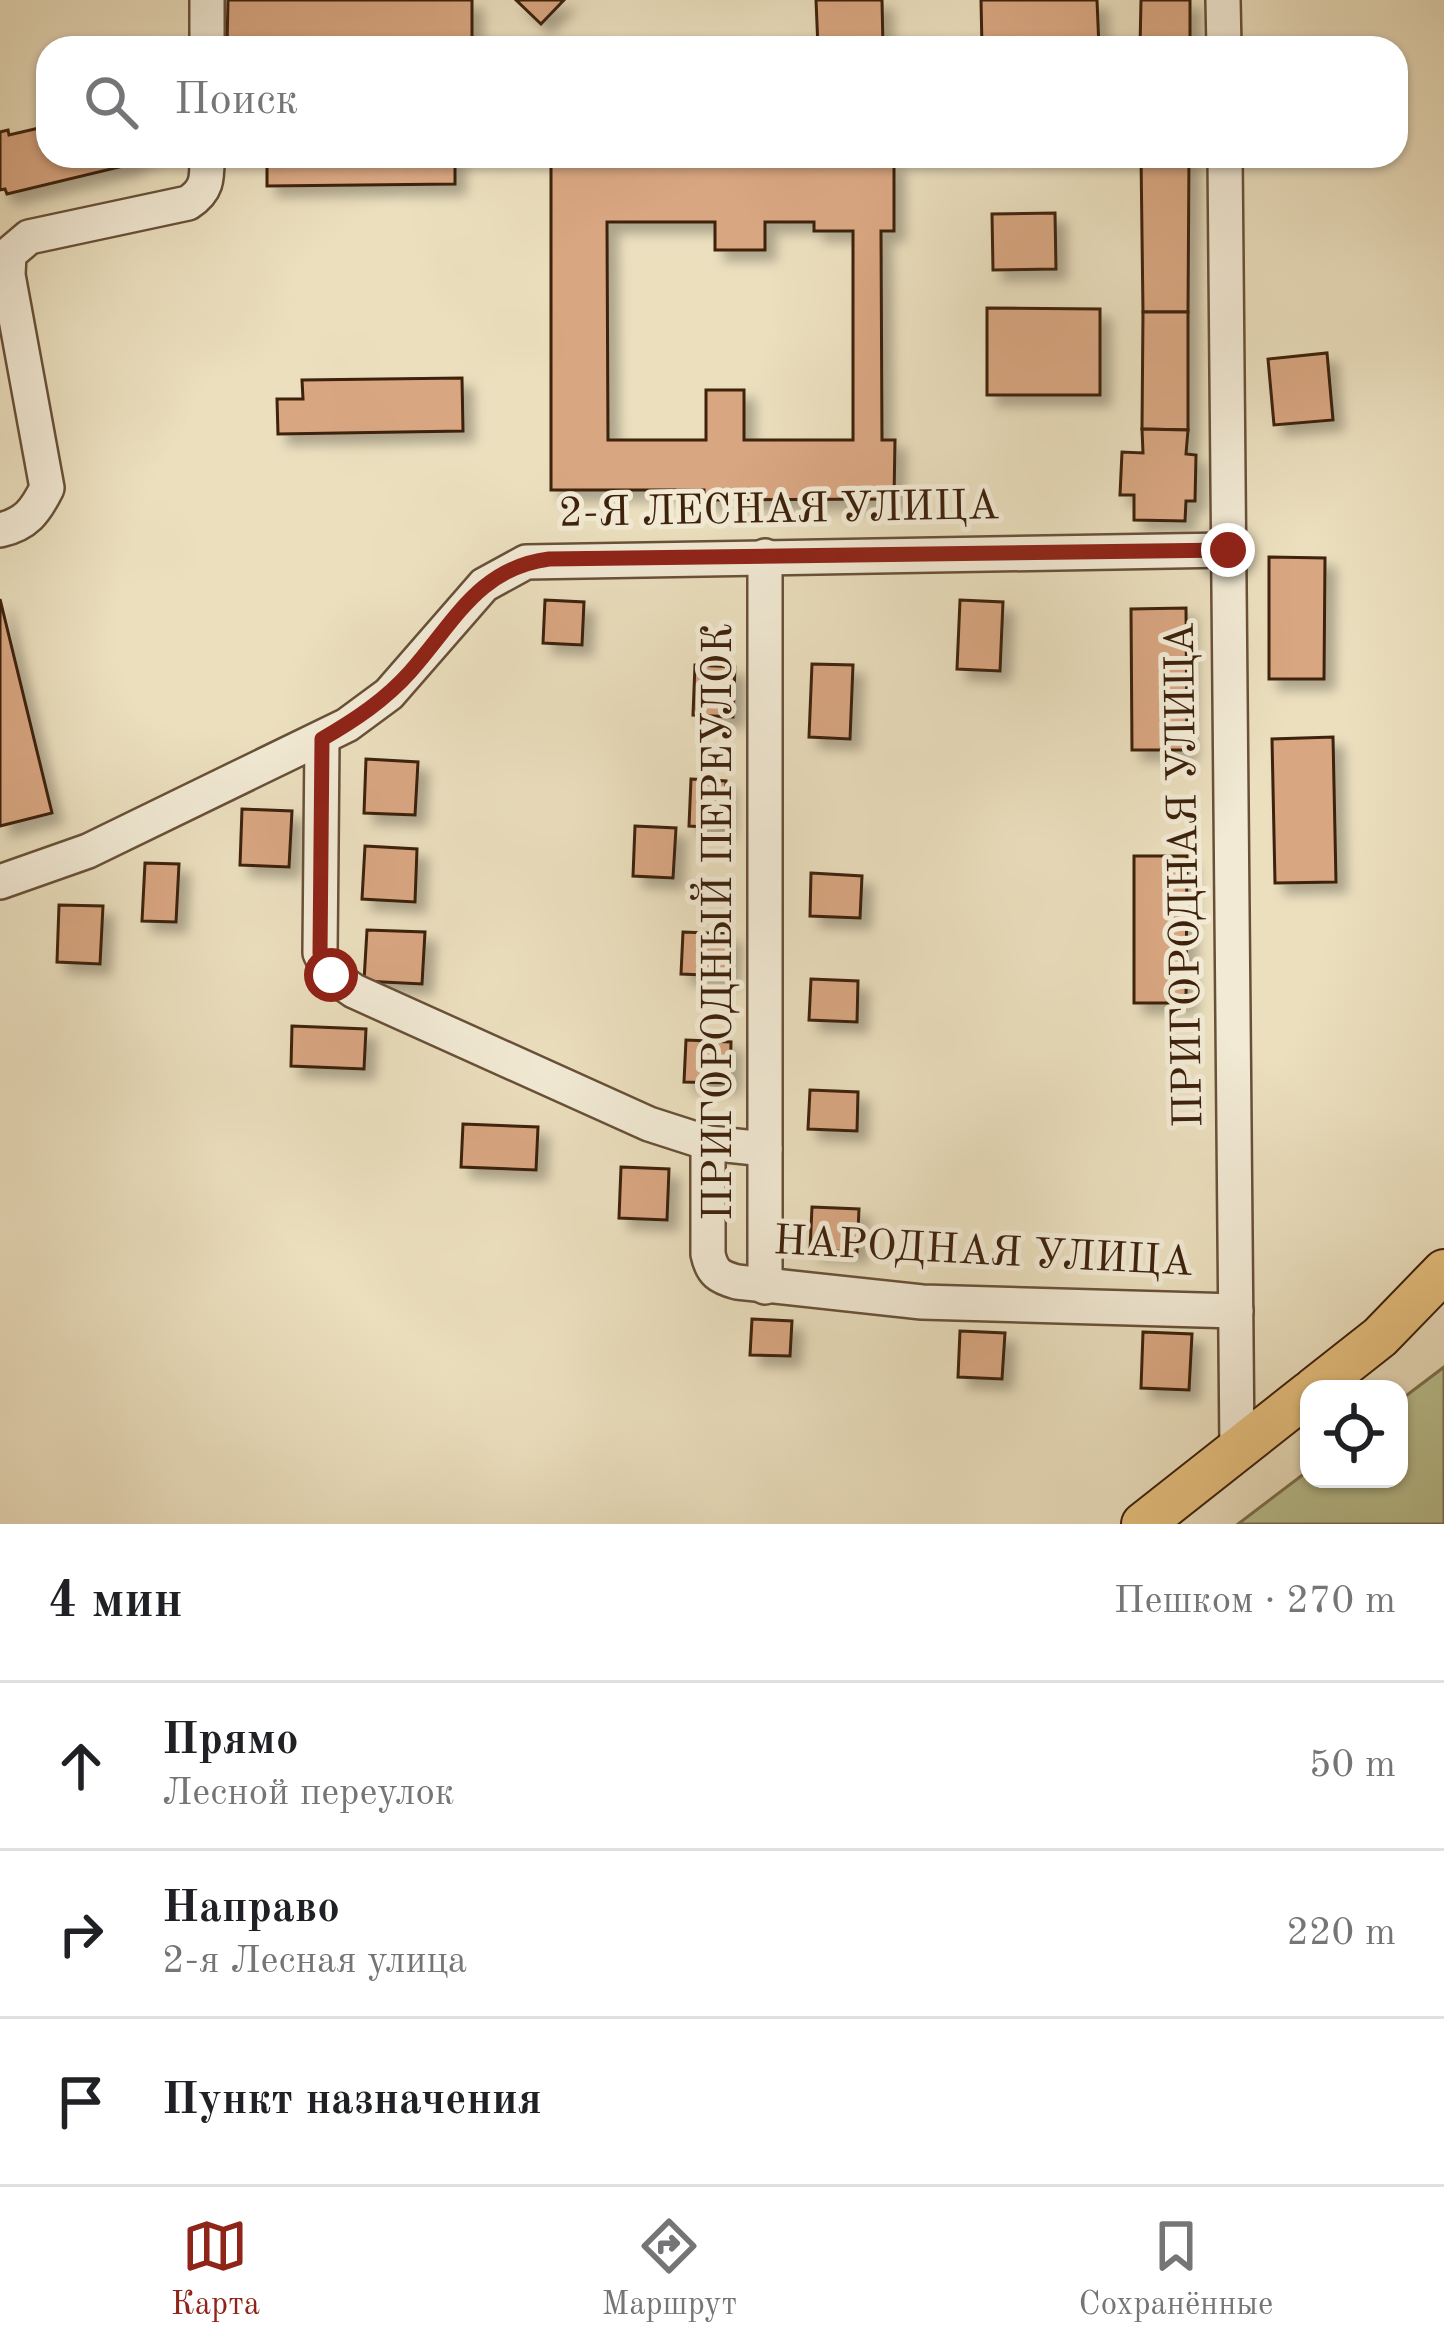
<!DOCTYPE html>
<html lang="ru">
<meta charset="utf-8">
<style>
:root{--surface:#fff;--page:#f2f2f2;--text:#202124;--muted:#757577;--line:#e0e0e0;--accent:#8f2418}
body{margin:0;font-family:"Old Standard TT",serif;background:var(--page);color:var(--text)}
.controls{position:absolute;right:36px;bottom:36px;display:grid;overflow:hidden;border-radius:24px;box-shadow:0 3px 9px #0004}
.controls button{width:108px;height:108px;display:grid;place-items:center;padding:0;border:0;border-bottom:3px solid var(--line);background:var(--surface);color:var(--text);font:60px sans-serif}
.stop{position:absolute;width:36px;height:36px;margin:-27px;border:9px solid #8f2418;border-radius:50%;background:#fff}
.stop.end{background:#8f2418;border-color:#fff;box-shadow:0 3px 12px #0008}
.list{margin:0;padding:0;list-style:none}
h2{display:flex;justify-content:space-between;align-items:center;height:156px;margin:0;padding:0 48px;font-size:51px}
h2 small{font-size:39px;font-weight:400;color:var(--muted)}
.list li{display:grid;grid-template-columns:78px 1fr auto;gap:36px;align-items:center;box-sizing:border-box;height:168px;padding:0 48px;border-top:3px solid var(--line)}
.list b{display:block;font-size:45px;white-space:nowrap}
.list p{margin:0;font-size:39px;white-space:nowrap;color:var(--muted)}
.list em{font-size:39px;font-style:normal;color:var(--muted)}
.icon{flex:none;width:66px;height:66px;fill:none;stroke:currentColor;stroke-width:2;stroke-linecap:round;stroke-linejoin:round}
.map{position:relative;flex:none;width:1444px;height:1524px;overflow:hidden}
.search{position:absolute;background:var(--surface);box-shadow:0 3px 9px #0004;left:36px;right:36px;top:36px;height:132px;display:flex;align-items:center;gap:30px;box-sizing:border-box;padding:0 42px;border-radius:36px;color:var(--muted);font-size:45px}
.sheet{height:660px;background:var(--surface)}
nav{display:flex;justify-content:space-around;align-items:center;box-sizing:border-box;height:168px;border-top:3px solid var(--line);background:var(--surface);font-size:33px;color:var(--muted)}
nav a{display:grid;justify-items:center;gap:6px}
nav .on{color:var(--accent)}
.map>svg:first-child{display:block}
.green{fill:#bac190;stroke:#7c714e;stroke-width:3}
.building{fill:#d8a681;stroke:#3d210b;stroke-width:3;fill-rule:evenodd;filter:url(#shadow)}
.lines{fill:none;stroke-linecap:round;stroke-linejoin:round}
.minor-casing{stroke:#685038;stroke-width:38}
.major-casing{stroke:#3d210b;stroke-width:46}
.minor{stroke:#f2ead5;stroke-width:33}
.major{stroke:#e6c07f;stroke-width:42}
.route{stroke:#8f2418;stroke-width:15}
.labels{text-anchor:middle;dominant-baseline:central;stroke-width:10;stroke-linejoin:round;paint-order:stroke}
.street-label{font-size:42px;fill:#3d210b;stroke:#f2ead5}
</style>
<div class="map">
<svg width="1444" height="1524" viewBox="0 0 1444 1524">
<defs>
<filter id="shadow"><feDropShadow dx="10" dy="10" stdDeviation="6" flood-color="#0004"/></filter>
</defs>
<rect width="100%" height="100%" fill="#ebdfbe"/>
<filter id="stains"><feTurbulence type="fractalNoise" baseFrequency=".00167" numOctaves="4"/><feColorMatrix values="0 0 0 0 .2 0 0 0 0 .09 0 0 0 0 .02 0 0 0 .5 -.17"/></filter>
<radialGradient id="worn" r=".72"><stop offset=".6" stop-color="#630" stop-opacity="0"/><stop offset="1" stop-color="#630" stop-opacity=".3"/></radialGradient>
<polygon class="green" points="1444,1367 1444,1524 1238,1524 1309,1470 1309,1479 1399,1479 1399,1401"/>
<g class="building">
<polygon points="228,0 472,0 472,47 227,46"/>
<polygon points="516,0 564,0 541,24"/>
<polygon points="816,0 882,0 883,48 818,48"/>
<polygon points="981,0 1097,0 1099,48 982,48"/>
<polygon points="1141,0 1190,0 1190,48 1140,48"/>
<polygon points="48,126 48,156 147,156 131,160 132,164 7,194 5,189 0,190 0,132 8,130 9,135"/>
<polygon points="267,156 455,156 455,184 267,186"/>
<path d="M615,156H743V162L894,161V231H881L882,440H895L894,499L704,500V490H551V162H615ZM607,222H715V250H765V222H814V231H853V440H744V390H706V440H608Z"/>
<polygon points="1141,156 1189,156 1188,312 1143,312"/>
<polygon points="1055,213 1056,269 993,270 992,214"/>
<polygon points="987,308 1100,309 1100,395 987,395"/>
<polygon points="1143,312 1188,312 1188,430 1142,429"/>
<polygon points="1327,353 1333,420 1274,425 1268,359"/>
<polygon points="462,378 463,431 278,434 277,399 303,399 302,380"/>
<polygon points="1142,429 1188,430 1186,454 1196,455 1195,501 1186,501 1185,521 1134,520 1134,495 1120,495 1122,452 1143,453"/>
<polygon points="1269,557 1325,558 1324,679 1269,679"/>
<polygon points="0,599 52,813 0,826"/>
<polygon points="545,600 584,602 582,645 543,643"/>
<polygon points="960,600 1003,602 1000,671 957,669"/>
<polygon points="1186,608 1187,750 1132,750 1131,609"/>
<polygon points="812,664 853,665 850,739 809,737"/>
<polygon points="695,665 735,667 733,717 693,715"/>
<polygon points="1333,737 1336,882 1275,883 1272,739"/>
<polygon points="366,759 418,762 415,815 364,813"/>
<polygon points="691,779 726,781 724,828 689,826"/>
<polygon points="242,809 292,811 289,867 240,865"/>
<polygon points="635,826 676,828 673,878 633,876"/>
<polygon points="365,846 417,849 415,902 362,899"/>
<polygon points="1134,856 1187,856 1186,1003 1134,1003"/>
<polygon points="145,863 179,864 176,922 142,921"/>
<polygon points="811,873 862,876 860,918 810,916"/>
<polygon points="59,905 103,906 100,964 57,962"/>
<polygon points="367,930 425,932 422,984 364,981"/>
<polygon points="683,932 731,934 729,976 681,974"/>
<polygon points="811,979 858,981 857,1022 809,1020"/>
<polygon points="292,1026 366,1029 364,1069 291,1066"/>
<polygon points="686,1040 731,1042 730,1083 684,1082"/>
<polygon points="810,1090 858,1092 857,1131 808,1129"/>
<polygon points="463,1124 538,1127 536,1170 461,1167"/>
<polygon points="621,1167 669,1169 667,1220 619,1218"/>
<polygon points="812,1207 859,1209 857,1252 810,1250"/>
<polygon points="752,1319 792,1321 790,1356 750,1355"/>
<polygon points="960,1331 1005,1333 1002,1379 958,1377"/>
<polygon points="1143,1332 1192,1334 1189,1390 1141,1388"/>
</g>
<g class="lines">
<g class="minor-casing">
<g id="minor">
<polyline points="1223,0 1224,48"/>
<polyline points="207,48 207,0"/>
<polyline points="1225,156 1237,1450"/>
<path d="M0,530C26,524 35,512 47,488L8,275L9,254L29,237L188,203C208,190 207,178 207,156"/>
<polyline points="765,556 765,1287"/>
<polyline points="322,739 320,953 331,975 354,991 649,1124 708,1143 765,1149"/>
<polyline points="0,882 88,851 347,725 389,694 484,585 526,562 1228,550"/>
<path d="M708,1143V1254C712,1273 719,1277 737,1282L922,1302L1236,1311"/>
</g>
</g>
<g class="major-casing">
<g id="major">
<polyline points="1314,1389 1380,1337 1444,1271"/>
<polyline points="1143,1524 1309,1393"/>
</g>
</g>
<use href="#minor" class="minor"/>
<use href="#major" class="major"/>
</g>
<g class="lines">
<path class="route" d="M331,975L320,953L322,739C355,720 385,700 410,672C454,623 478,568 549,559L1228,550"/>
</g>
<g class="labels">
<g class="street-label">
<text transform="translate(779 511) rotate(-1)">2-Я ЛЕСНАЯ УЛИЦА</text>
<text transform="translate(1186 875) rotate(-91)">ПРИГОРОДНАЯ УЛИЦА</text>
<text transform="translate(720 922) rotate(-90)">ПРИГОРОДНЫЙ ПЕРЕУЛОК</text>
<text transform="translate(983 1253) rotate(3)">НАРОДНАЯ УЛИЦА</text>
</g>
</g>
<rect width="100%" height="100%" filter="url(#stains)"/>
<rect width="100%" height="100%" fill="url(#worn)"/>
</svg>
<div class="controls">
<button><svg class="icon" aria-label="locate" viewBox="0 0 24 24"><circle cx="12" cy="12" r="6"/><path d="M12 2v4M12 18v4M2 12h4M18 12h4"/></svg></button>
</div>
<div class="stop" style="left:331px;top:975px"></div>
<div class="stop end" style="left:1228px;top:550px"></div>
<div class="search"><svg class="icon" aria-label="search" viewBox="0 0 24 24"><circle cx="10" cy="10" r="6"/><path d="M15 15l6 6"/></svg>Поиск</div>
</div>
<section class="sheet">
<h2>4 мин<small>Пешком · 270 m</small></h2>
<ul class="list">
<li><svg class="icon" aria-label="ahead" viewBox="0 0 24 24"><path d="M12 20V5M6 11l6-6 6 6"/></svg><div><b>Прямо</b><p>Лесной переулок</p></div><em>50 m</em></li>
<li><svg class="icon" aria-label="right" viewBox="0 0 24 24"><path d="M7 20v-9h11M14 6l5 5-5 5"/></svg><div><b>Направо</b><p>2-я Лесная улица</p></div><em>220 m</em></li>
<li><svg class="icon" aria-label="arrive" viewBox="0 0 24 24"><path d="M6 21V4h12l-3 4 3 4H6"/></svg><div><b>Пункт назначения</b></div></li>
</ul>
</section>
<nav>
<a class="on"><svg class="icon" aria-label="map" viewBox="0 0 24 24"><path d="M3 6l6-2 6 2 6-2v14l-6 2-6-2-6 2zM9 4v14M15 6v14"/></svg>Карта</a>
<a><svg class="icon" aria-label="directions" viewBox="0 0 24 24"><path d="M12 3l9 9-9 9-9-9zM9 14v-3h6M13 9l2 2-2 2"/></svg>Маршрут</a>
<a><svg class="icon" aria-label="saved" viewBox="0 0 24 24"><path d="M7 4h10v16l-5-4-5 4z"/></svg>Сохранённые</a>
</nav>
